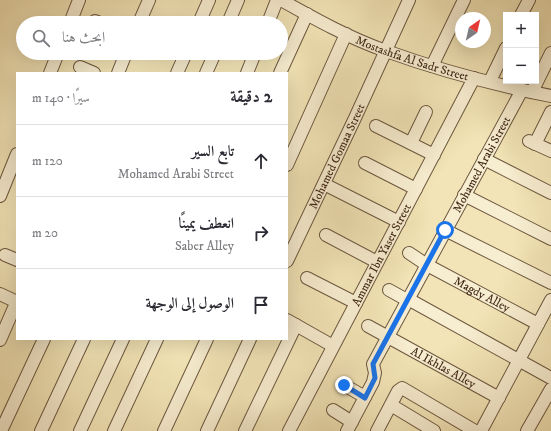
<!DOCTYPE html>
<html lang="ar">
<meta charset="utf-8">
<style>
:root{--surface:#fff;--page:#f2f2f3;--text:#2b2b33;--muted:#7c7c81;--line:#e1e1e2}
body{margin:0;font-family:"IM FELL DW Pica",Amiri,serif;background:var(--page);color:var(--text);direction:rtl}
.controls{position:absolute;right:12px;top:12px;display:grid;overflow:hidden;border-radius:0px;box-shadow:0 4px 16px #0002}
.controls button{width:36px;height:36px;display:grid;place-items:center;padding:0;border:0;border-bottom:1px solid var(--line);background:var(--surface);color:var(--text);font:20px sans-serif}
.compass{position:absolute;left:455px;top:12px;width:36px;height:36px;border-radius:50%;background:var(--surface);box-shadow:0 4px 16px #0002;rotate:34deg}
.stop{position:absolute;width:12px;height:12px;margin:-9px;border:3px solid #1a73e8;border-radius:50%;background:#fff}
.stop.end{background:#1a73e8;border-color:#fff;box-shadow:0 1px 4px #0008}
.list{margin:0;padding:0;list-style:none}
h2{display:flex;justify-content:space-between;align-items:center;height:52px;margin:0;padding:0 16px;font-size:17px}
h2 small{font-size:13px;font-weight:400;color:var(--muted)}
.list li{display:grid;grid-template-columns:26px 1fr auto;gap:12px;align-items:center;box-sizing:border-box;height:72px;padding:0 16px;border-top:1px solid var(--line)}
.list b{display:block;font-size:15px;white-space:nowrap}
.list p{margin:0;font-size:13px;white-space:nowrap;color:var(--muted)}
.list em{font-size:13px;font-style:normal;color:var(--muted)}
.icon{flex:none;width:22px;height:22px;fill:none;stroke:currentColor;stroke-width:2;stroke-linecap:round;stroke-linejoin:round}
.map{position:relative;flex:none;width:551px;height:431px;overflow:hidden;direction:ltr}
.search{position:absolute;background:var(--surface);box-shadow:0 4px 16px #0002;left:16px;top:16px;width:272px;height:44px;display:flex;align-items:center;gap:10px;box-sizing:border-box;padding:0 14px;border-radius:22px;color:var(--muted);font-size:15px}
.panel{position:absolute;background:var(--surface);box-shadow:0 4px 16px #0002;left:16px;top:72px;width:272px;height:268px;border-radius:0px;direction:rtl}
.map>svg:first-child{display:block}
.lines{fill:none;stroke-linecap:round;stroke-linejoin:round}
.minor-casing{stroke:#6c573f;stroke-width:14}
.minor{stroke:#f7edd0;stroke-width:12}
.route{stroke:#1a73e8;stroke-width:5}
.labels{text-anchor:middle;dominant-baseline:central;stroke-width:3.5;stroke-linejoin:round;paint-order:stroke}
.street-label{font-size:12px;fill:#402817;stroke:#f7edd0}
</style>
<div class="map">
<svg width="551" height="431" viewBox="0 0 551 431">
<rect width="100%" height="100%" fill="#f2e4b6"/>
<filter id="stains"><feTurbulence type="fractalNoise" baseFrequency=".005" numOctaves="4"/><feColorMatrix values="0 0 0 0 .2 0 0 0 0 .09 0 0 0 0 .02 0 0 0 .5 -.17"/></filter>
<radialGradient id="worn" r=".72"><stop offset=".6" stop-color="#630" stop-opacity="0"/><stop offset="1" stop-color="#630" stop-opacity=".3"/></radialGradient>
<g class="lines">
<g class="minor-casing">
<g id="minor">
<path id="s1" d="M281,0C315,19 349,38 386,51C439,70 495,85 551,96"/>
<polyline points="521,15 529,0"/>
<polyline points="95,21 100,23"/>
<polyline points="70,23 79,0"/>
<polyline points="139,23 149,0"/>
<polyline points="199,23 209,0"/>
<polyline points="228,23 238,0"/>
<polyline points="268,23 277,0"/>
<polyline points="432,66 464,0"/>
<polyline points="80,67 94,73"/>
<polyline points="50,73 58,53"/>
<polyline points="118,73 126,53"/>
<polyline points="177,73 186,53"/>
<polyline points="206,73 215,53"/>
<polyline points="247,73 255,53"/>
<polyline points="280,73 307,14"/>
<polyline points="490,81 506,48"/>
<polyline points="532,92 551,53"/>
<polyline points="376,126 434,155"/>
<polyline points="529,141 551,151"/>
<polyline points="411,143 426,112"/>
<polyline points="535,144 551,112"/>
<polyline points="484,159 551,193"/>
<polyline points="365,163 416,189"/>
<polyline points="287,165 346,34"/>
<polyline points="324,184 399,222"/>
<polyline points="464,195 551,239"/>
<polyline points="0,196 17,154"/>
<polyline points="445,230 551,283"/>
<polyline points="326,235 377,262"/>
<path id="s2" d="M409,253L427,265L538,324"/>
<polyline points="5,255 17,260"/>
<path id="s3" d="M287,261L355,118L409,0"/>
<polyline points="307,278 356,303"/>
<polyline points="389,290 407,300"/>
<polyline points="0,294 17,302"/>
<polyline points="408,299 551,378"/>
<polyline points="287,320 333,346"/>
<path id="s4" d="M368,326L499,398"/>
<polyline points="0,340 17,301"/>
<polyline points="344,385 365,397"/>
<polyline points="391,405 434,431"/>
<polyline points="333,410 352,422"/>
<polyline points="1,431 44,339"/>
<polyline points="41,431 84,339"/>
<polyline points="80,431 123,339"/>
<polyline points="114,431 157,339"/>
<polyline points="164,431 207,339"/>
<polyline points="207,431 250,339"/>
<polyline points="245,431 296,325"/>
<path id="s5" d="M289,431L474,78"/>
<path id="s6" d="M347,431L373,382L375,373L373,364L522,90"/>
<polyline points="377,431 398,391 402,388 475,431"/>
<polyline points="481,431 551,300"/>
<polyline points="527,431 551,389"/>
</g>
</g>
<use href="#minor" class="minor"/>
</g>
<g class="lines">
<polyline class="route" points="344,385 365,398 375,378 373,364 445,230"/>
</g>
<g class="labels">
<g class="street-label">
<text stroke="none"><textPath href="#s1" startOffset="144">Mostashfa Al Sadr Street</textPath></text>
<text stroke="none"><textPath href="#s3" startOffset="116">Mohamed Gomaa Street</textPath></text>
<text stroke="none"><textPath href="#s6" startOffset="301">Mohamed Arabi Street</textPath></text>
<text stroke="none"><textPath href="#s5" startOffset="199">Ammar Ibn Yaser Street</textPath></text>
<text stroke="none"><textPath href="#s2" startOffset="84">Magdy Alley</textPath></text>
<text stroke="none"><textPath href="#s4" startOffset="86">Al Ikhlas Alley</textPath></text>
</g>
</g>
<rect width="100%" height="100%" filter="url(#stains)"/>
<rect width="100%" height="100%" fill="url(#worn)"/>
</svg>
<div class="controls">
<button>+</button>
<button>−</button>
</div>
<svg class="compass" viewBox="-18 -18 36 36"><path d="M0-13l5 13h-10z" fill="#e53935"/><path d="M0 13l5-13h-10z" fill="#7c7c81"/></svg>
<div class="stop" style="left:445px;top:230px"></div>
<div class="stop end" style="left:344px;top:385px"></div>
<div class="search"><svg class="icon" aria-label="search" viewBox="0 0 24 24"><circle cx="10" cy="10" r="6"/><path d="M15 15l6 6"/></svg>ابحث هنا</div>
<section class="panel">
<h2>2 دقيقة<small>سيرًا · 140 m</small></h2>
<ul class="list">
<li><svg class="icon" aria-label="ahead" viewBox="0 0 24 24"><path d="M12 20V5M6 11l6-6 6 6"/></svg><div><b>تابع السير</b><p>Mohamed Arabi Street</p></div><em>120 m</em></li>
<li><svg class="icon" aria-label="right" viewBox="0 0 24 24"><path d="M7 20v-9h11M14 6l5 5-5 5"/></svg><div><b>انعطف يمينًا</b><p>Saber Alley</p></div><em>20 m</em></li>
<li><svg class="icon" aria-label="arrive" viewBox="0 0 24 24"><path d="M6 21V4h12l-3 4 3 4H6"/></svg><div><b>الوصول إلى الوجهة</b></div></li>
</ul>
</section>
</div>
